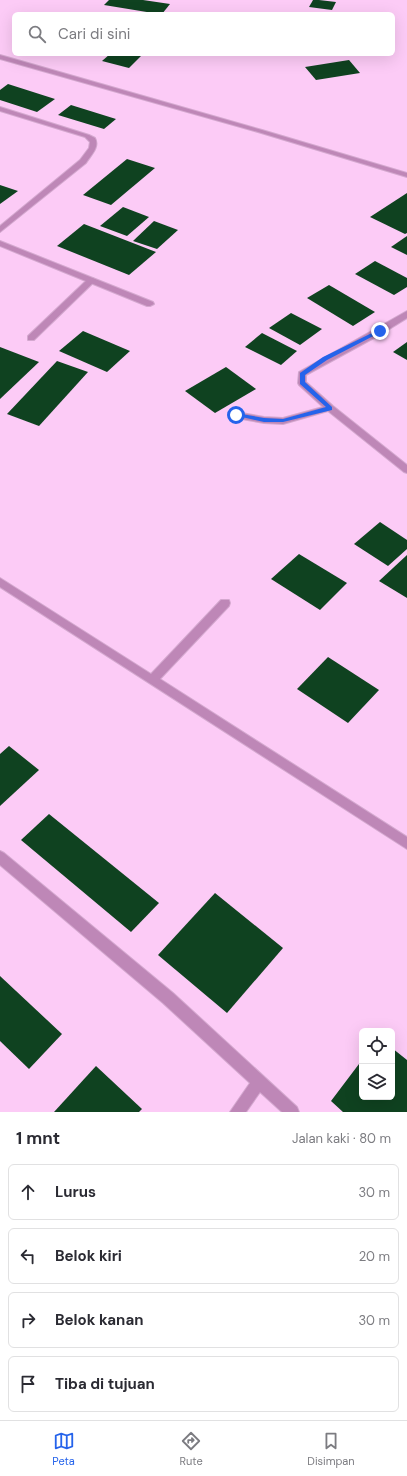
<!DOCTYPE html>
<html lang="id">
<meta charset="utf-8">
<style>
:root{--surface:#fff;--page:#f2f2f3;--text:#2b2b33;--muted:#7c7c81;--line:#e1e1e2;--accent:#2563eb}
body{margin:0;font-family:"DM Sans",sans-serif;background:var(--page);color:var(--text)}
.controls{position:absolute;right:12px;bottom:12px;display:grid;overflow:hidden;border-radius:6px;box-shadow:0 4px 16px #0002}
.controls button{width:36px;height:36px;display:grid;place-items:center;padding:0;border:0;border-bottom:1px solid var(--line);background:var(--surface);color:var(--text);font:20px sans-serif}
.stop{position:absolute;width:12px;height:12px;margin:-9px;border:3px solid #2563eb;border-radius:50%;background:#fff}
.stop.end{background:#2563eb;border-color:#fff;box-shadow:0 1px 4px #0008}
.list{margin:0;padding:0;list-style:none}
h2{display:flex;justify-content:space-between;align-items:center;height:52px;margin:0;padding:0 16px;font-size:17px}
h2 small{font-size:13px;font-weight:400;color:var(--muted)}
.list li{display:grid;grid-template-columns:26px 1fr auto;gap:12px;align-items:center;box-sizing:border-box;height:56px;margin:0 8px 8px;padding:0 8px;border:1px solid var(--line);border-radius:6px}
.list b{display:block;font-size:15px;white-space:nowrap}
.list em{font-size:13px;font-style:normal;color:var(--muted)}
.icon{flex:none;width:22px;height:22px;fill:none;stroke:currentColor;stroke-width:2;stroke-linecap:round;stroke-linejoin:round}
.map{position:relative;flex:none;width:407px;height:1112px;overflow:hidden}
.search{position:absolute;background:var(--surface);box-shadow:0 4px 16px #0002;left:12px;right:12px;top:12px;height:44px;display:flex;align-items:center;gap:10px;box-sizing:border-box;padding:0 14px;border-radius:6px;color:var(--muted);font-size:15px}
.sheet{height:308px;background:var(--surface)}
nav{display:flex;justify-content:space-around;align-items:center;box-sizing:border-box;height:56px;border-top:1px solid var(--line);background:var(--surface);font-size:11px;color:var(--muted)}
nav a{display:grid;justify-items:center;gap:2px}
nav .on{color:var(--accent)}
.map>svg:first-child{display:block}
.building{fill:#0f4220}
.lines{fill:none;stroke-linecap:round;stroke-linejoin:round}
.service-casing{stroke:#d4a8cf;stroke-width:2}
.minor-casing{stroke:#d4a8cf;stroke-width:2}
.service{fill:#be87b7;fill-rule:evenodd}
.minor{fill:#be87b7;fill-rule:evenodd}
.route{fill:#2563eb}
</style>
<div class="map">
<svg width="407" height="1112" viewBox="0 0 407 1112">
<rect width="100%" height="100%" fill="#fccbf6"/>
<g class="building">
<polygon points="109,0 143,0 170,4 162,14 159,14 104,5"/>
<polygon points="313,0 319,0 336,2 332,10 309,7"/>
<polygon points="110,54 143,54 129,68 102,61"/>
<polygon points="349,60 360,73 316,80 305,67"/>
<polygon points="8,84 55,99 37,112 0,100 0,90"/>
<polygon points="71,105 116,119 104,129 58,115"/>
<polygon points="127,159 155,168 111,205 83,195"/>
<polygon points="0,185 18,191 0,204"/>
<polygon points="407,193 407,233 405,234 370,217"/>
<polygon points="123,207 149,217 127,236 100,226"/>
<polygon points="154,221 178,230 157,249 133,241"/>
<polygon points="84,224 156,252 129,275 57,246"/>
<polygon points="407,236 407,255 391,247"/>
<polygon points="375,261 407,278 407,287 394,295 355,274"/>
<polygon points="329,285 375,312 353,326 307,298"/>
<polygon points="291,313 322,329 300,345 269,328"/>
<polygon points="83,331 130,351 107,372 59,351"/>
<polygon points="262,333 297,351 281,365 245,347"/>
<polygon points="407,342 407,360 393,352"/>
<polygon points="0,347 39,362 0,399"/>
<polygon points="57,361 88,372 39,426 7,414"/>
<polygon points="226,367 256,389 215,413 185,391"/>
<polygon points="380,522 407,540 407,549 388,566 354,544"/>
<polygon points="299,554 347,583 320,610 271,579"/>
<polygon points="407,555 407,598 379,581"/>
<polygon points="328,657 379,690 348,723 297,689"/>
<polygon points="9,746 39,770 0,806 0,754"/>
<polygon points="49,814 159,903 131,932 21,840"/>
<polygon points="215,893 283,948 227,1013 158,955"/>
<polygon points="0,976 62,1034 29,1069 0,1041"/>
<polygon points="392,1048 407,1060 407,1112 343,1112 331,1101 362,1060 362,1097 392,1097"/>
<polygon points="96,1066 142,1109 139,1112 54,1112"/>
</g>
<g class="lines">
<g class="service-casing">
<g id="service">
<polygon points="89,278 92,278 96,280 34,340 28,340 28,336"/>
<polygon points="0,578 151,674 221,600 229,600 230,603 229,606 160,679 407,837 407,849 0,587"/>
<polygon points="0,851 4,853 173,993 297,1107 299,1112 282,1112 260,1092 246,1112 230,1112 250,1083 163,1003 0,865"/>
</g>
</g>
<g class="minor-casing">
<g id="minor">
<polygon points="0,55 262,130 407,173 407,177 258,132 0,59"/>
<path d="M0,107L89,135L95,138C100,147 91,155 86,163L0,232V226L80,160L89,148L90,142L85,137L0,111Z"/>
<polygon points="0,241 153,302 154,304 150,306 147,306 0,246"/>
<polygon points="407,311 407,318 383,333 306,375 306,382 333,406 407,465 407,473 404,472 328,411 283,424 264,423 236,418 232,415 236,412 264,417 283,418 323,407 299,385 298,383 299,372"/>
</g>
</g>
<use href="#service" class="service"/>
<use href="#minor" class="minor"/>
</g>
<polygon class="route" points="378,330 383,331 327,360 305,375 305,382 332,407 332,410 283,422 264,422 233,415 236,413 264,418 283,419 326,407 300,384 300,373 323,357"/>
</svg>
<div class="controls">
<button><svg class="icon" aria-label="locate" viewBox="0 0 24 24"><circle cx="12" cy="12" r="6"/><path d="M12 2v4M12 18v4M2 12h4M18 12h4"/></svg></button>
<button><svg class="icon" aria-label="layers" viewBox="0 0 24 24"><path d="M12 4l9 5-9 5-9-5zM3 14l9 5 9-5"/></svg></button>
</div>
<div class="stop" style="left:236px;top:415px"></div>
<div class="stop end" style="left:380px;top:331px"></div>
<div class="search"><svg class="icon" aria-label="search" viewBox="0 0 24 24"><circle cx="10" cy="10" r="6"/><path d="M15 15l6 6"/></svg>Cari di sini</div>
</div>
<section class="sheet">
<h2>1 mnt<small>Jalan kaki · 80 m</small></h2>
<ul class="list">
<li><svg class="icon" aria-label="ahead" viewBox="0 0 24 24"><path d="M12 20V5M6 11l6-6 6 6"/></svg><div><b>Lurus</b></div><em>30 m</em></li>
<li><svg class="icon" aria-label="left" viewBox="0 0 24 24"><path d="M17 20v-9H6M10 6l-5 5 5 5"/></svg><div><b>Belok kiri</b></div><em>20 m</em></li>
<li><svg class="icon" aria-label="right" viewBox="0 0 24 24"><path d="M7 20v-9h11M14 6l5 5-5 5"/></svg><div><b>Belok kanan</b></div><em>30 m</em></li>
<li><svg class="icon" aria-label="arrive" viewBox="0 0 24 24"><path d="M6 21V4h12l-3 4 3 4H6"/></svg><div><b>Tiba di tujuan</b></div></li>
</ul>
</section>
<nav>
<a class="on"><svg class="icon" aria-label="map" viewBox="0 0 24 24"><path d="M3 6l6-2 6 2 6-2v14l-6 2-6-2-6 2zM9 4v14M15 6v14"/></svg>Peta</a>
<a><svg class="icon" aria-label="directions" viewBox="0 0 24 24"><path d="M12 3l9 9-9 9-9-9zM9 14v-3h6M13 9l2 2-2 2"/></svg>Rute</a>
<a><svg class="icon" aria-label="saved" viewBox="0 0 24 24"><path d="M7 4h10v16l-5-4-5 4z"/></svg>Disimpan</a>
</nav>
